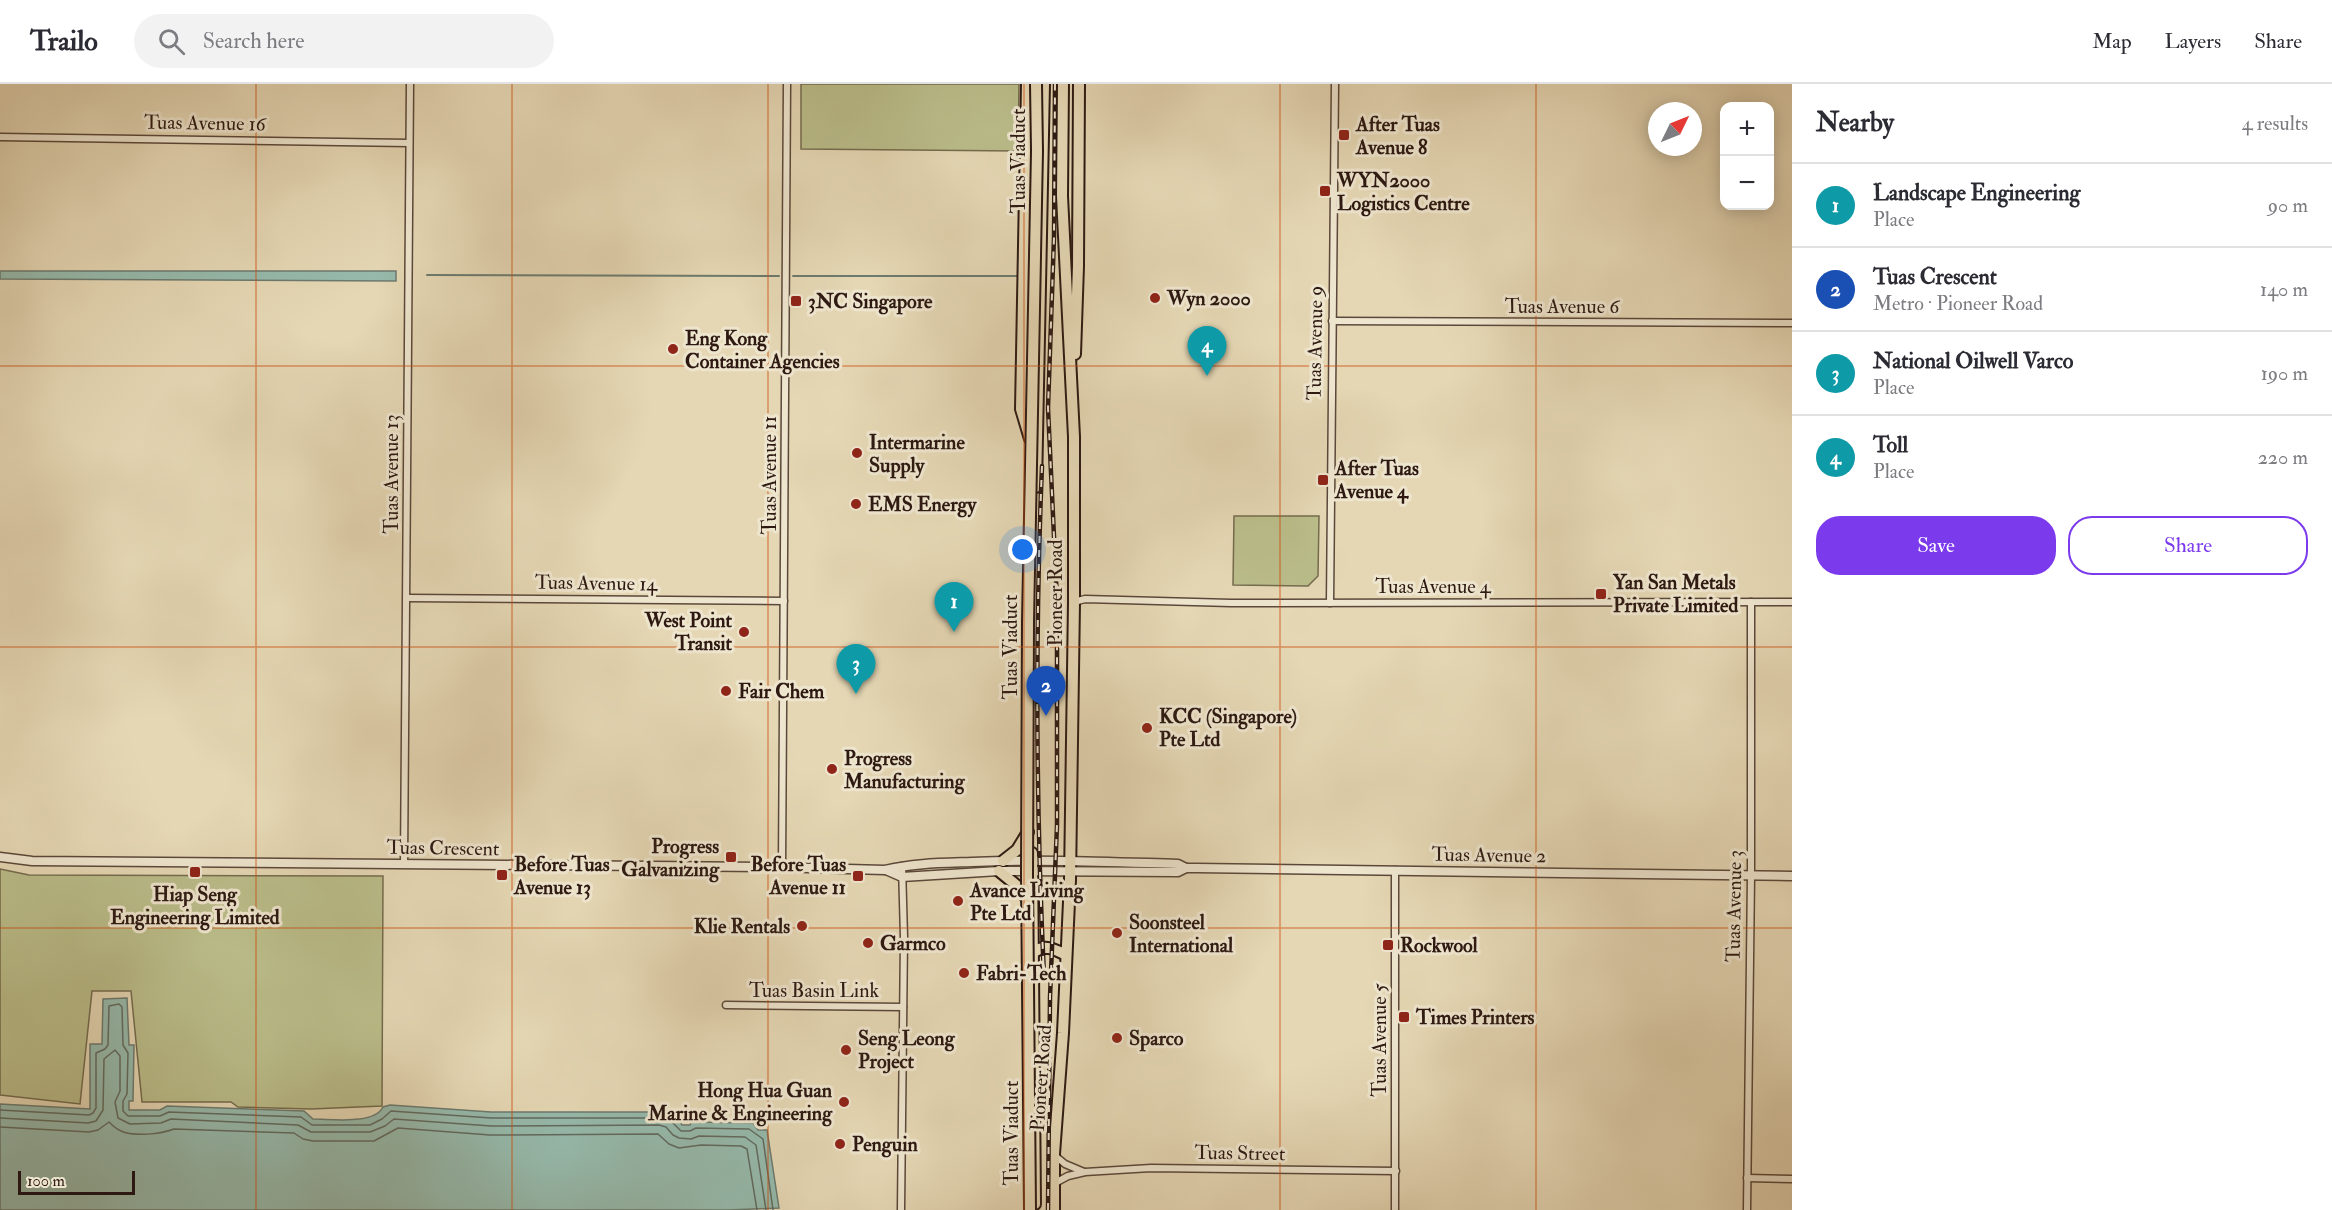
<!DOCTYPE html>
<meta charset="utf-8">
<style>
:root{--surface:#fff;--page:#f2f2f3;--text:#2b2b33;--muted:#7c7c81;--line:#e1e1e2;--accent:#7c3aed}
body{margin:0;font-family:"IM FELL Double Pica",serif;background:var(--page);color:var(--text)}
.controls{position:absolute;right:18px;top:18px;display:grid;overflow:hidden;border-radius:12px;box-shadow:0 3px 15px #0003}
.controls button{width:54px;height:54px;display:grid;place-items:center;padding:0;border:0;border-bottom:2px solid var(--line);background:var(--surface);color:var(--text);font:30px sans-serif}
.compass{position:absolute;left:1648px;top:18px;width:54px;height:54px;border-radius:50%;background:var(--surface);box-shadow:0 3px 15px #0003;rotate:47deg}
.scale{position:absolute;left:18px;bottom:15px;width:117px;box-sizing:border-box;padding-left:6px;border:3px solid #2d1912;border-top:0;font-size:16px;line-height:21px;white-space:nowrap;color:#2d1912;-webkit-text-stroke:4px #eee5ce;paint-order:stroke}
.you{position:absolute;left:1023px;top:466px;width:21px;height:21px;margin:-15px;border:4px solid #fff;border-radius:50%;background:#1a73e8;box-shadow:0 0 0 9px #1a73e833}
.badge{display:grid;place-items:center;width:39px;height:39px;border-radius:50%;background:var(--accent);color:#fff;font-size:20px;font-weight:700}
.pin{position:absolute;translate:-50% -50px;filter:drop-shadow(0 2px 3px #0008)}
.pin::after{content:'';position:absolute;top:32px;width:21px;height:18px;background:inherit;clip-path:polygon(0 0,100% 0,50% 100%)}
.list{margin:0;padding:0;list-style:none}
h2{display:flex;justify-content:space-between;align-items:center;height:78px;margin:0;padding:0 24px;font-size:26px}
h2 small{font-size:20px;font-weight:400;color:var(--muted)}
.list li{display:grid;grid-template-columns:39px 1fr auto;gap:18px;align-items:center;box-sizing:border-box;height:84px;padding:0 24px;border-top:2px solid var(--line)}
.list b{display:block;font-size:22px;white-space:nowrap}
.list p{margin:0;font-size:20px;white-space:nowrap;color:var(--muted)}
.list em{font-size:20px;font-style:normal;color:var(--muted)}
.actions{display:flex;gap:12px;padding:18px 24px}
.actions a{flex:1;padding:14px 0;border:2px solid var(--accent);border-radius:24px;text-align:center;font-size:21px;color:var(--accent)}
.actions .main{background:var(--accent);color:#fff}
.icon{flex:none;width:33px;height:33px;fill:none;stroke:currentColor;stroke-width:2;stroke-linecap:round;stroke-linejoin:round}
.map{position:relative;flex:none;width:1792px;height:1126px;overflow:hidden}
header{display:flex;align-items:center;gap:36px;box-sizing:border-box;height:84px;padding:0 30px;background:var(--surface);border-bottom:2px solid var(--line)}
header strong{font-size:28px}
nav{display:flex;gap:33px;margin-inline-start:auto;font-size:21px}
.search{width:420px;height:54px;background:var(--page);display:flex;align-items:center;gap:15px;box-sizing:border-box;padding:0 21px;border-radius:33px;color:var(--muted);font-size:22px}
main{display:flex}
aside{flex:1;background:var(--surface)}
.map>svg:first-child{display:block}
.green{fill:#babd8a;stroke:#746b4e;stroke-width:1.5}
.water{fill:#96baac;stroke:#6c7a6e;stroke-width:1.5}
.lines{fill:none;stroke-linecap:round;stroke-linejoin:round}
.shore{stroke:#626a5f;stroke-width:1.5}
.stream{stroke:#6c7a6e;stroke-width:2}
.minor-casing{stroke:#5b483a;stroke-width:9}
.tertiary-casing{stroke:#5b483a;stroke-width:11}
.primary-casing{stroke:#2d1912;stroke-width:14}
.minor{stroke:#eee5ce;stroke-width:6}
.tertiary{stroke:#eee5ce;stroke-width:8}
.primary{stroke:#e5d7b4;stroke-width:10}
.rail-casing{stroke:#2d1912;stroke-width:4.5}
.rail{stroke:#eee5ce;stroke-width:2;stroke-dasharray:7;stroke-linecap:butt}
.primary-bridge-casing{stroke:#2d1912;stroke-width:14;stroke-linecap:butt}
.primary-bridge{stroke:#e5d7b4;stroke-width:10}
.grid{fill:none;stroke:#cc4f0d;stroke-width:1.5;stroke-opacity:0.55}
.poi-dot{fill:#8f2418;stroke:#eee5ce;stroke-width:2}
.labels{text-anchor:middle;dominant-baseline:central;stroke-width:6;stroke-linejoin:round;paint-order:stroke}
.street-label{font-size:20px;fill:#2d1912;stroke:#eee5ce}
.poi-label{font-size:20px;font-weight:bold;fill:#2d1912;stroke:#eee5ce;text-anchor:start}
</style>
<header>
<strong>Trailo</strong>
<div class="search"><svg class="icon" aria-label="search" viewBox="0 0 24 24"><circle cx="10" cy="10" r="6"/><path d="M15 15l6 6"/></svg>Search here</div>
<nav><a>Map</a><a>Layers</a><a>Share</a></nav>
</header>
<main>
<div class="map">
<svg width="1792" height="1126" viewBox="0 0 1792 1126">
<rect width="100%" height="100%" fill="#e5d7b4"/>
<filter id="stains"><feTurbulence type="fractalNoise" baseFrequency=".00333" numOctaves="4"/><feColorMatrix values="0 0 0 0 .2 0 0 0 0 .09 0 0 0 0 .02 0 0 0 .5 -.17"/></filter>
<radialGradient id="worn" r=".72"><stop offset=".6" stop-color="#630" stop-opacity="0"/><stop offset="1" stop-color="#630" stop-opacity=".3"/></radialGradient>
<g class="green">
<polygon points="801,0 1019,0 1018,67 801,65"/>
<polygon points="1234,432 1319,432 1318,492 1308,502 1233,501"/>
<polygon points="0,785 29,791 383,792 382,1022 311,1025 238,1023 231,1018 142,1018 131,907 92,907 80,1020 0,1011"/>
</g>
<g class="water">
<polygon points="0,187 396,187 396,197 0,195"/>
<path d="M127,914L129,961H134L133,1017H129V1026H160L167,1022L304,1027L313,1035C332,1035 374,1041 383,1023L390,1021L491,1028H661L676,1032L682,1041H690L691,1038L753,1039L758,1046H767L779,1124L729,1126H0V1020L90,1025V960H102L103,915Z"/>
</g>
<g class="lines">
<g class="shore">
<polyline points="0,1026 89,1031 93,1029 96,1024 96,969 105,965 108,961 109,922 119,920 122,923 123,961 128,969 127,1010 123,1017 123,1027 128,1032 160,1032 169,1028 301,1033 312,1041 370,1041 382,1035 391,1027 491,1034 660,1034 671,1037 681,1047 690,1047 696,1044 749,1045 763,1055 773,1126"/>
<polyline points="0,1034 88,1039 96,1037 103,1026 104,975 115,966 120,972 120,1007 115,1018 118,1034 130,1040 161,1039 171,1035 298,1041 311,1048 370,1048 385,1042 394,1035 491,1042 659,1041 666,1043 673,1051 679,1054 691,1055 699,1052 745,1053 756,1061 766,1126"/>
<path d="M0,1043L89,1048L98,1046L109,1038C112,1041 116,1045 121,1047C134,1053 161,1050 174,1045L294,1049L303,1055L313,1057H374L398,1044L490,1051L658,1050L669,1060L679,1064L701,1061L741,1062L747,1065L757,1126"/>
</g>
<g class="stream">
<polyline points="427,191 779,192"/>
<polyline points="793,192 1017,192"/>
</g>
<g class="minor-casing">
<g id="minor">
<polyline points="0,53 409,59"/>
<polyline points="1332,237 1792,239"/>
<polyline points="407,514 784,517"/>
<polyline points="1074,518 1085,515 1231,519 1792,518"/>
<polyline points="1330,519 1335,0"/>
<polyline points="404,779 410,0"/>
<polyline points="782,783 787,0"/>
<polyline points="1395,786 1395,1126"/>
<polyline points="726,921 903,923"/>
<polyline points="1054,1071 1065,1080 1084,1088"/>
<polyline points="1747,1094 1792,1095"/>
<polyline points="1055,1099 1068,1092 1085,1088 1151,1084 1396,1087"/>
<polyline points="901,1126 904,853 902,782"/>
<polyline points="1747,1126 1751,792 1751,518"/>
</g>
</g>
<g class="tertiary-casing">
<g id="tertiary">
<path d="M0,773L32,777L772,783L885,786C913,779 943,779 972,778C1040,775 1109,778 1178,780L1186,784"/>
<polyline points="886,786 902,793 999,787 1178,788 1186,784 1196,784 1792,792"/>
</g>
</g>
<g class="primary-casing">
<g id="primary">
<polyline points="1027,0 1021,325 1030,355"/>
<polyline points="1075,270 1078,182 1079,0"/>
<polyline points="1036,403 1044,0"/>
<polyline points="1032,769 1035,1120"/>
<polyline points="1003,777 1017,766 1028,748"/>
<polyline points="999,787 1021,805 1029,819"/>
<path d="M1034,868C1045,860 1054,865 1066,871"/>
<polyline points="1054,1126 1054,1070 1063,949 1070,796 1074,518 1074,353 1062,112 1063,0"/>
</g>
</g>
<use href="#minor" class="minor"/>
<use href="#tertiary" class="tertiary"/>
<use href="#primary" class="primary"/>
<g class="rail-casing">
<g id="rail">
<path d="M1042,382C1035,552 1036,722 1044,892"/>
<polyline points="1048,1126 1050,913 1057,741 1057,517 1048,324 1054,153 1055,0"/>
</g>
</g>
<use href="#rail" class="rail"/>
<g class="primary-bridge-casing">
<polyline id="primary-bridge" points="1030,1126 1027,791 1028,538 1037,67 1036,0"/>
</g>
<use href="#primary-bridge" class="primary-bridge"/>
</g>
<path class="grid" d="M256,0V1126M512,0V1126M768,0V1126M1024,0V1126M1280,0V1126M1536,0V1126M0,282H1792M0,563H1792M0,844H1792"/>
<g class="poi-dot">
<rect x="1338" y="45" width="12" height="12" rx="3"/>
<rect x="1319" y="101" width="12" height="12" rx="3"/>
<circle cx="1155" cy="214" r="6"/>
<rect x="790" y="211" width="12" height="12" rx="3"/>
<circle cx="673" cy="265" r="6"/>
<circle cx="857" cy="369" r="6"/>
<rect x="1317" y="390" width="12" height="12" rx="3"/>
<circle cx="856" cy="420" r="6"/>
<rect x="1595" y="504" width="12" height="12" rx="3"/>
<circle cx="744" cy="548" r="6"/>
<circle cx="726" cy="607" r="6"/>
<circle cx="1147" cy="644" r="6"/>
<circle cx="832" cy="685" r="6"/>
<rect x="725" y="767" width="12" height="12" rx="3"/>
<rect x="189" y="782" width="12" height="12" rx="3"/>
<rect x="496" y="785" width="12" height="12" rx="3"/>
<rect x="852" y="786" width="12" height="12" rx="3"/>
<circle cx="958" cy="817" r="6"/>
<circle cx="802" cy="842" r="6"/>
<circle cx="1117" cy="849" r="6"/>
<circle cx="868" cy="859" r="6"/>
<rect x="1382" y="855" width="12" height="12" rx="3"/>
<circle cx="964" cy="889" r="6"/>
<rect x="1398" y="927" width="12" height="12" rx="3"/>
<circle cx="1117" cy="954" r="6"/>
<circle cx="846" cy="966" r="6"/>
<circle cx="844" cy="1018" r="6"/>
<circle cx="840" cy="1060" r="6"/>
</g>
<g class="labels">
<g class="street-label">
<text transform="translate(205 39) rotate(1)">Tuas Avenue 16</text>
<text transform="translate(1018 77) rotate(-90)">Tuas Viaduct</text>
<text x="1562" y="222">Tuas Avenue 6</text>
<text transform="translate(1315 259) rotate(-89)">Tuas Avenue 9</text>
<text transform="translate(391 390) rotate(-90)">Tuas Avenue 13</text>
<text transform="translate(769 391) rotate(-90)">Tuas Avenue 11</text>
<text transform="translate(596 499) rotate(1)">Tuas Avenue 14</text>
<text x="1433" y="502">Tuas Avenue 4</text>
<text transform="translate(1055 509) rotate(-90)">Pioneer Road</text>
<text transform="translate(1010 563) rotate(-90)">Tuas Viaduct</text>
<text transform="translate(443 764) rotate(1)">Tuas Crescent</text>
<text transform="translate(1489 771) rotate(1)">Tuas Avenue 2</text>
<text transform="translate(1734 822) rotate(-89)">Tuas Avenue 3</text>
<text x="814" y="906">Tuas Basin Link</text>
<text transform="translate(1379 956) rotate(-90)">Tuas Avenue 5</text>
<text transform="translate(1041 994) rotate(-86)">Pioneer Road</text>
<text transform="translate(1011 1049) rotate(-90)">Tuas Viaduct</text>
<text transform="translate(1240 1069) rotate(1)">Tuas Street</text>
</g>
<g class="poi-label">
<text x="1356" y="40">After Tuas<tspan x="1356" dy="23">Avenue 8</tspan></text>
<text x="1337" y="96">WYN2000<tspan x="1337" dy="23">Logistics Centre</tspan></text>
<text x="1167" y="214">Wyn 2000</text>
<text x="808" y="217">3NC Singapore</text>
<text x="685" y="254">Eng Kong<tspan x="685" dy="23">Container Agencies</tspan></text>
<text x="869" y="358">Intermarine<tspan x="869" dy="23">Supply</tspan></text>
<text x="1335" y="384">After Tuas<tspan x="1335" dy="23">Avenue 4</tspan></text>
<text x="868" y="420">EMS Energy</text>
<text x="1613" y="498">Yan San Metals<tspan x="1613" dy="23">Private Limited</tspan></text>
<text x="732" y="536" text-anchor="end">West Point<tspan x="732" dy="23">Transit</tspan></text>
<text x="738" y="607">Fair Chem</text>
<text x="1159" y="632">KCC (Singapore)<tspan x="1159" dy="23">Pte Ltd</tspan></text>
<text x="844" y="674">Progress<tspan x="844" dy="23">Manufacturing</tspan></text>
<text x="719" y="762" text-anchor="end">Progress<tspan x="719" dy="23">Galvanizing</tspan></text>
<text x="514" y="780">Before Tuas<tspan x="514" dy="23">Avenue 13</tspan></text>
<text x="846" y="780" text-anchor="end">Before Tuas<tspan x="846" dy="23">Avenue 11</tspan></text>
<text x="970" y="806">Avance Living<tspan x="970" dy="23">Pte Ltd</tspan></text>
<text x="195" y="810" text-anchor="middle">Hiap Seng<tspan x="195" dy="23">Engineering Limited</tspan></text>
<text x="1129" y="838">Soonsteel<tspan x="1129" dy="23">International</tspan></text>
<text x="790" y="842" text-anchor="end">Klie Rentals</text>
<text x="880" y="859">Garmco</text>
<text x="1400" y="861">Rockwool</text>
<text x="976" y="889">Fabri-Tech</text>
<text x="1416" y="933">Times Printers</text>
<text x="858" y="954">Seng Leong<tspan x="858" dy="23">Project</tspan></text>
<text x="1129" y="954">Sparco</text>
<text x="832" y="1006" text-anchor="end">Hong Hua Guan<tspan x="832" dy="23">Marine &amp; Engineering</tspan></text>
<text x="852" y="1060">Penguin</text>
</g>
</g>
<rect width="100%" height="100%" filter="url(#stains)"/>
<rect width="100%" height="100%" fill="url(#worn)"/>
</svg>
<div class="controls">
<button>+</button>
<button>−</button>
</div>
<svg class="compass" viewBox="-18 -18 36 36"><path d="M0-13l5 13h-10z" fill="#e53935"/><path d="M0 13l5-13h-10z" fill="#7c7c81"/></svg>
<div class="scale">100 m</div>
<div class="you"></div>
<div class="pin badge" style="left:954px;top:548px;background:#0f9aa8">1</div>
<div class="pin badge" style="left:1046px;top:632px;background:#1a4fb4">2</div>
<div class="pin badge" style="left:856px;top:610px;background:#0f9aa8">3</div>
<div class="pin badge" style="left:1207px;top:292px;background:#0f9aa8">4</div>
</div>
<aside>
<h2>Nearby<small>4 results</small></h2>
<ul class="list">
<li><span class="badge" style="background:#0f9aa8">1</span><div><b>Landscape Engineering</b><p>Place</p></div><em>90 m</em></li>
<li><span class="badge" style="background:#1a4fb4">2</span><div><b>Tuas Crescent</b><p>Metro · Pioneer Road</p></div><em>140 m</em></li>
<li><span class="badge" style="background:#0f9aa8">3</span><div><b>National Oilwell Varco</b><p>Place</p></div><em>190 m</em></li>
<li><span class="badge" style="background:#0f9aa8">4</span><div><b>Toll</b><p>Place</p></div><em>220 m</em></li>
</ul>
<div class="actions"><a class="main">Save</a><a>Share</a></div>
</aside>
</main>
